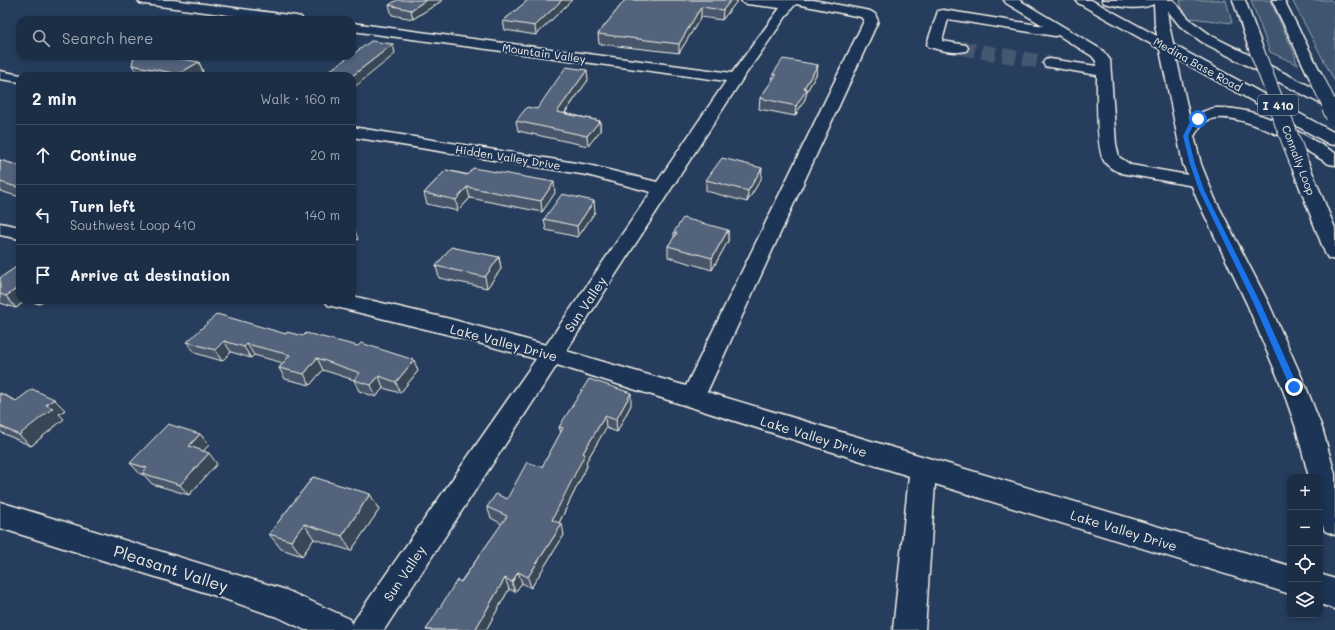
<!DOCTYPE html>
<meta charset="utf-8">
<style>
:root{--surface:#1c2e46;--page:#293a51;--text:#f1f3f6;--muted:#a0a8b3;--line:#3a4a5f}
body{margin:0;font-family:Mali,sans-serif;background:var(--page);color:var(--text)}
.controls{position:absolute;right:12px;bottom:12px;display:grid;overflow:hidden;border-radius:8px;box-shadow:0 2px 6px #0003}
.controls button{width:36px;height:36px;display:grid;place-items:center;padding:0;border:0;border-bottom:1px solid var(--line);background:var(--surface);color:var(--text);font:20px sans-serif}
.stop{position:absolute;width:12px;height:12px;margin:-9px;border:3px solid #1a73e8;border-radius:50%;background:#fff}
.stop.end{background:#1a73e8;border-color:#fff;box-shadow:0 1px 4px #0008}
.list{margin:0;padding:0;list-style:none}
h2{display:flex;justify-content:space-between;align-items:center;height:52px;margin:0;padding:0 16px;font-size:17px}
h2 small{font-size:13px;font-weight:400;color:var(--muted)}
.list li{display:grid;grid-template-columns:26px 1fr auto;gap:12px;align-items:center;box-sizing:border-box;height:60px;padding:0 16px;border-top:1px solid var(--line)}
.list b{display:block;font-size:15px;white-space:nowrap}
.list p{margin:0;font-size:13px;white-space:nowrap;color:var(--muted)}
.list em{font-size:13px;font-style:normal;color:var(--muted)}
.icon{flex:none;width:22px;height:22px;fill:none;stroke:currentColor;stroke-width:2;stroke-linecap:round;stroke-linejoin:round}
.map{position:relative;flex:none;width:1335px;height:630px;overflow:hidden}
.search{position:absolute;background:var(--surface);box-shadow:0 2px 6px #0003;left:16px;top:16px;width:340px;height:44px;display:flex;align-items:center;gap:10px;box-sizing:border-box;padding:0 14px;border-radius:12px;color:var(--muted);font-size:15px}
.panel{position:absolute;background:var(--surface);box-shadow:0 2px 6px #0003;left:16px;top:72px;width:340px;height:232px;border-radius:12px}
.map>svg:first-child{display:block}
.green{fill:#40546f;stroke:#9aa2ac}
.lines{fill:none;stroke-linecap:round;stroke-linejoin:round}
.minor-tunnel{stroke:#455872;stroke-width:14;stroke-dasharray:14 7;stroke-linecap:butt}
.minor-casing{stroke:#f4f1e8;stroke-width:3}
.major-casing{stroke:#f4f1e8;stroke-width:3}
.highway-casing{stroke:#f4f1e8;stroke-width:3}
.minor{fill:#1d3557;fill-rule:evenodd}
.major{fill:#1d3557;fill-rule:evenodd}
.highway{fill:#1d3557;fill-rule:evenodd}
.highway-bridge-far1-casing{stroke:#f4f1e8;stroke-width:16;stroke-linecap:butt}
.highway-bridge-casing{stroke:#f4f1e8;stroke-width:20;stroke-linecap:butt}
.highway-bridge-far1{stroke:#1d3557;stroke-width:14}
.highway-bridge{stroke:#1d3557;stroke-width:18}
.wall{fill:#47566a;stroke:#f4f1e8}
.shaded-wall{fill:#394656;stroke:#f4f1e8}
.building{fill:#52647b;stroke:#f4f1e8}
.route{fill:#1a73e8}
.labels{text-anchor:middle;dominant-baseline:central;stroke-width:4;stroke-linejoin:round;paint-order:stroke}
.far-street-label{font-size:11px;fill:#f4f1e8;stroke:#1d3557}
.shield{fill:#1d3557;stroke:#b4b9bc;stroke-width:1}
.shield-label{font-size:12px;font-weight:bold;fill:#f4f1e8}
.street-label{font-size:13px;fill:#f4f1e8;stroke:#1d3557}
.near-street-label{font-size:16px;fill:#f4f1e8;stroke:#1d3557}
</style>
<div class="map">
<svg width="1335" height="630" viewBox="0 0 1335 630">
<rect width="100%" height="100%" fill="#263d5d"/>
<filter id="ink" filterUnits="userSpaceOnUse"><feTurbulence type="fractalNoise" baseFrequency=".025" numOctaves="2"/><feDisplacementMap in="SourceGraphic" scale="8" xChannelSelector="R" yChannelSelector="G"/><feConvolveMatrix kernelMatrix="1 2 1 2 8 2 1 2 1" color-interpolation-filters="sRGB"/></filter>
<g filter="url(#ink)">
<g class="green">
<path d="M1180,0H1226L1232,23L1191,18C1198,33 1227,42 1241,49L1243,52L1202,31L1184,16Z"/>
<polygon points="1251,0 1270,0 1296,57 1295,58 1298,65 1270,52"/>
<polygon points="1292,0 1331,0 1335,5 1335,82"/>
</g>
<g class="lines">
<polyline class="minor-tunnel" points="961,48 1050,63"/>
<g class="minor-casing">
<g id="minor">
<polygon points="138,0 173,0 296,16 301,17 303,20 266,20 144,4 140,3"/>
<path d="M741,0H813L870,11L875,14L878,21L707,392L1290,566V594L935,484L925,630H893L909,476L557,365L384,630H305L280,618L207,593L0,528V502L286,590L350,619L352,625L355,619L536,359L450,335L336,307L328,305L325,300H352V296L450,319L546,345L651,192L587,175L352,137V127L588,165L657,182L726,81L352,31V23L732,73L780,8L747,4L743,3ZM796,4L861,17L864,21L686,386L566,351L743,78L792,8Z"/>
<path d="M1004,0H1019L1102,50L1110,60L1116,144L1119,157L1131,165L1205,178L1208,182L1205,186L1199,187L1126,174C1119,173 1106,167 1103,159C1096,145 1097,94 1097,75L1050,67L1045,66L1043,63L1045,60L1050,59L1096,66V61L1092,56L1058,35L1055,36L948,19L942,41L966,45L968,48L966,51C955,54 940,50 929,47L927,44L938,11L943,10L1044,26L1006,3Z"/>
<polygon points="1076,0 1091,0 1335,133 1335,145 1329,144 1078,3"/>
<polygon points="0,71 26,76 20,76 20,82 0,79"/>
<polygon points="0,223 20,227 20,239 0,235"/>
<polygon points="1320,574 1335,579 1335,609 1320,604"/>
</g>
</g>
<g class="major-casing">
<path id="major" d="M1102,0H1173L1190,20L1212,36L1335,99V110L1329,108L1202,42L1180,26L1167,10L1169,25L1190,119L1192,117C1199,114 1207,109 1215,108C1258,106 1300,132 1335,153V165L1329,164C1304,149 1231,102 1203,123C1200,126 1197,132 1194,136L1201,164L1215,199L1269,304L1306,387L1322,428L1335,474V535L1325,531L1320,519V477H1309L1296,428L1282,387L1247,304L1197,199L1183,164L1155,25L1154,4C1138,11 1120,7 1104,3Z"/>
</g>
<g class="highway-casing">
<g id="highway">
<polygon points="1233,0 1245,0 1263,49 1261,52 1256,53 1251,52 1249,49"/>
<polygon points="1272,0 1284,0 1324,79 1322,82 1317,83 1312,82 1310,79"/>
<polygon points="1299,157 1305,158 1308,162 1335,228 1335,260 1328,258 1325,253 1290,162 1293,158"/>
</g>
</g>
<use href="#minor" class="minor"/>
<use href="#major" class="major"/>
<use href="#highway" class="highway"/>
<g class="highway-bridge-far1-casing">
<g id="highway-bridge-far1">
<polyline points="1256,49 1279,108"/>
<polyline points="1317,79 1331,108"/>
</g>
</g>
<g class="highway-bridge-casing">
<g id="highway-bridge">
<polyline points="1278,107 1299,162"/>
<polyline points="1331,107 1335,116"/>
</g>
</g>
<use href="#highway-bridge-far1" class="highway-bridge-far1"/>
<use href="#highway-bridge" class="highway-bridge"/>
</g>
<g class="wall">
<polygon points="443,0 413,19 392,15 389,5"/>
<polygon points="528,0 572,0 536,35 505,30 503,21"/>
<polygon points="625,0 738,0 722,20 701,17 679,53 599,44 598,34"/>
<polygon points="199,62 203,72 197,76 141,76 138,75 132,65"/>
<polygon points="818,65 816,75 807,91 805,99 795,116 759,109 760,98 772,81 773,74"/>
<polygon points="588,80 565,113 600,121 600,131 588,146 518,131 516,121 537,109"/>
<polygon points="0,160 20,166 20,197 0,191"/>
<polygon points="446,170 555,193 542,212 470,198 458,211 427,204 424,193"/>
<polygon points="761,179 747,202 706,191 706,180"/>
<polygon points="595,212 578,237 546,230 544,219"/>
<polygon points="728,230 728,241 712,270 668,257 668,246 674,238 674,232"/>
<polygon points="499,257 501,269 487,288 439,278 436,266"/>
<polygon points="20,268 20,300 44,300 39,304 26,300 16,308 0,303 0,278"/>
<polygon points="286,334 418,371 400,393 383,388 376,397 359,391 354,380 323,370 310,385 285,379 279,368 283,363 254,355 251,358 231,352 222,361 195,353 187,342"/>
<polygon points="0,393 16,401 65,410 59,414 64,419 31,446 0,432"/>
<polygon points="631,405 617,432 606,428 586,462 587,466 559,523 564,535 531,588 522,583 515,592 509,589 486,630 426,630 502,524 491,518 487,507 507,499 542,467 561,433 559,427"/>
<polygon points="200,434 209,445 203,451 217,464 189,495 152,484 144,475 140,474 130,463"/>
<polygon points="313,477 379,510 351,551 314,539 302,556 281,549 269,534"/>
</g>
<g class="shaded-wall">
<polygon points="426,0 443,0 413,19 411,10"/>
<polygon points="562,0 572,0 536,35 535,26"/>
<polygon points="731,0 738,0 722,20 723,10"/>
<polygon points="701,7 701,17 679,53 679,44"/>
<polygon points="393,44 395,54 352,89 352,76"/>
<polygon points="199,62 203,72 197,76 179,76 178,74"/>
<polygon points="818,65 816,75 807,91 805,99 795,116 796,106 804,88"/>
<polygon points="587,70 588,80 558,122 557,112"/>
<polygon points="600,121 600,131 588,146 587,136"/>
<polygon points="352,154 355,163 352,166"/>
<polygon points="762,168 761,179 747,202 748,191"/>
<polygon points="554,182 555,193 542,212 541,201"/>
<polygon points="467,187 470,198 458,211 456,200"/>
<polygon points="594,201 595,212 578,237 577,226"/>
<polygon points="354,228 358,239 352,245 352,230"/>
<polygon points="728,230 728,241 712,270 712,258"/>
<polygon points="499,257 501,269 487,288 485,277"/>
<polygon points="16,289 20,293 20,300 26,300 16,308 6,296"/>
<polygon points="36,300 44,300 39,304"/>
<polygon points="224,341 231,352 222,361 215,350"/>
<polygon points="247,344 254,355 251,358 244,347"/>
<polygon points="317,358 323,370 310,385 304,374"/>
<polygon points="414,360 418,371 400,393 396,382"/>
<polygon points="379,376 383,388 376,397 371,385"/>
<polygon points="631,393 631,405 617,432 616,420"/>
<polygon points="54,399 65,410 59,414 64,419 31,446 19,435 46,405"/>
<polygon points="605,416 606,428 586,462 587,466 555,531 552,520 583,453"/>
<polygon points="200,434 209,445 198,457 189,446"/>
<polygon points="209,453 217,464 189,495 180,485"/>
<polygon points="370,494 379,510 351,551 342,536"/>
<polygon points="304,524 314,539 302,556 291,541"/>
<polygon points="562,524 564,535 531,588 528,577"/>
<polygon points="518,572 522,583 515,592 512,582"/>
<polygon points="505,578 509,589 486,630 475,630"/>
</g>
<g class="building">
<polygon points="397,0 426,0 411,10 389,5"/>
<polygon points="528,0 562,0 535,26 503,21"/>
<polygon points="625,0 731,0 723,10 701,7 679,44 598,34"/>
<polygon points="371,41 393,44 352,76 322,76 350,56 352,56 352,55"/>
<polygon points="134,56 165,56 199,62 178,74 132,65"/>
<polygon points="783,59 818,65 804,88 807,89 796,106 760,98 776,75 773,74"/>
<polygon points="566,67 587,70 557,112 600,121 587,136 516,121 527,107 537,109"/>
<polygon points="722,158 762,168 748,191 706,180"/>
<polygon points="0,160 20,166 20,188 0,182"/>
<polygon points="473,168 554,182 541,201 467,187 456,200 424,193 446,170 467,175"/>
<polygon points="562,194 594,201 577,226 544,219"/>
<polygon points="683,218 728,230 712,258 668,246 677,233 674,232"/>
<polygon points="451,247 499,257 485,277 436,266"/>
<polygon points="16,267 20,268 20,290 16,289 6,296 0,294 0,278"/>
<polygon points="217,314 286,334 287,332 303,336 306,333 358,346 361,343 414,360 396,382 379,376 371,385 354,380 360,373 317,358 304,374 279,368 290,355 247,344 244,347 224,341 215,350 187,342"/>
<polygon points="589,379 631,393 616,420 605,416 583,453 585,454 552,520 562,524 528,577 518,572 512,582 505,578 475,630 426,630 457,580 461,582 507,516 487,507 496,494 507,499 527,462 542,467 563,428 559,427"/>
<polygon points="32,389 54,399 46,405 53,408 19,435 0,426 0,393 16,401"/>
<polygon points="168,424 200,434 189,446 209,453 180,485 142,473 147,468 130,463"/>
<polygon points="313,477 370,494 342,536 304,524 291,541 269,534"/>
</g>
</g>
<polygon class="route" points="1196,118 1200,119 1193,126 1188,136 1195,164 1204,190 1261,304 1298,387 1297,389 1294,389 1290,387 1254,304 1199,190 1190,164 1183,136 1189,124"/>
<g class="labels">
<g class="far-street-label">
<text transform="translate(544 53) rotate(8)">Mountain Valley</text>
<text transform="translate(1198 64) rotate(29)">Medina Base Road</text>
<text transform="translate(508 157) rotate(9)">Hidden Valley Drive</text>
<text transform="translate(1299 160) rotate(69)">Connally Loop</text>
</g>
<rect class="shield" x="1258" y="95" width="40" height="20" rx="3"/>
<g class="shield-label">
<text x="1278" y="105">I 410</text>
</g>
<g class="street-label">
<text transform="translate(585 304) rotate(-56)">Sun Valley</text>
<text transform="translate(504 342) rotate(15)">Lake Valley Drive</text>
<text transform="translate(814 436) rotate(17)">Lake Valley Drive</text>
<text transform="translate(1124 530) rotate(17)">Lake Valley Drive</text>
<text transform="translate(404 573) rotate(-56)">Sun Valley</text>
</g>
<g class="near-street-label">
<text transform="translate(171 568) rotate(18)">Pleasant Valley</text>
</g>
</g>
</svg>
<div class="controls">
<button>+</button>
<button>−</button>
<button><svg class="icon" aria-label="locate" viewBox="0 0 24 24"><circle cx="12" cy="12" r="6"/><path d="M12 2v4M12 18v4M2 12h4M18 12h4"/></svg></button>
<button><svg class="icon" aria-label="layers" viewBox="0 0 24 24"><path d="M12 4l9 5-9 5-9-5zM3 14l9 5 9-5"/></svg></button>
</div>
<div class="stop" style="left:1198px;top:119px"></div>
<div class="stop end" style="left:1294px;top:387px"></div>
<div class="search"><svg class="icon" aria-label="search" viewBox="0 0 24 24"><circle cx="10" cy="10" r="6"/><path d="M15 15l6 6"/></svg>Search here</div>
<section class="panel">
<h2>2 min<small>Walk · 160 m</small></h2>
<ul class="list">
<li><svg class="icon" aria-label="ahead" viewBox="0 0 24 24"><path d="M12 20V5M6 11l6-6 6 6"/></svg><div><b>Continue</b></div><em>20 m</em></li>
<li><svg class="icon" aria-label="left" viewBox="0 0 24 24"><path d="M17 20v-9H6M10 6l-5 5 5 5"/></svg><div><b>Turn left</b><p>Southwest Loop 410</p></div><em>140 m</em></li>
<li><svg class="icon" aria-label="arrive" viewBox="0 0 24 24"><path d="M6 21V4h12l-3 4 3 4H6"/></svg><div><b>Arrive at destination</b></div></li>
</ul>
</section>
</div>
